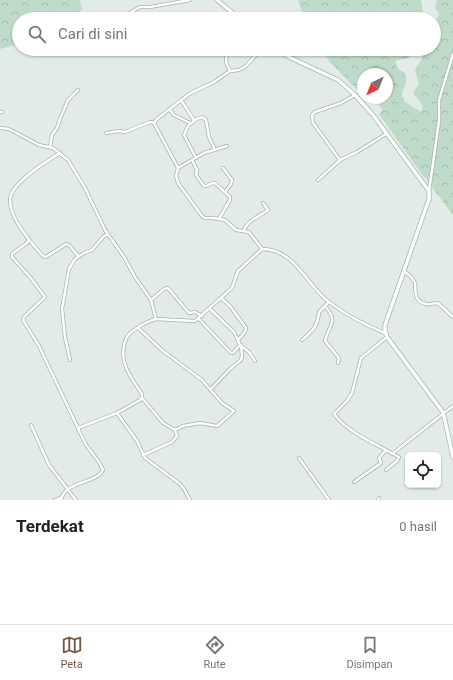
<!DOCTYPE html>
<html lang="id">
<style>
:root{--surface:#fff;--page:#f6f6f6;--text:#222;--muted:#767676;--line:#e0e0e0;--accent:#7b5440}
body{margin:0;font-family:Roboto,sans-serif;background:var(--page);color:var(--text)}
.controls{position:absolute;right:12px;bottom:12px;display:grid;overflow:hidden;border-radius:6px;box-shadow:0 1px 3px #0004}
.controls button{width:36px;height:36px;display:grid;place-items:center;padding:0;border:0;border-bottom:1px solid var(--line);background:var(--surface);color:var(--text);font:20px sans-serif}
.compass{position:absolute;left:357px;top:68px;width:36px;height:36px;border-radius:50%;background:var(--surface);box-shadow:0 1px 3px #0004;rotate:223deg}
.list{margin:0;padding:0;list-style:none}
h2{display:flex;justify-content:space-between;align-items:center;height:52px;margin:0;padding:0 16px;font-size:17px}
h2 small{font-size:13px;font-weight:400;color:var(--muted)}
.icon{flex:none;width:22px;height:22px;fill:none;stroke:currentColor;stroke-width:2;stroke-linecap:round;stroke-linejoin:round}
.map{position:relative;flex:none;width:453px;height:500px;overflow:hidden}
.search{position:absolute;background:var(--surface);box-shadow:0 1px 3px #0004;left:12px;right:12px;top:12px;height:44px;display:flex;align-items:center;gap:10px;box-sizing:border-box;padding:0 14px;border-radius:22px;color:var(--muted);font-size:15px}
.sheet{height:124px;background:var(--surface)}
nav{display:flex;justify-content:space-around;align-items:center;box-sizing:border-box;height:56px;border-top:1px solid var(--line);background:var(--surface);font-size:11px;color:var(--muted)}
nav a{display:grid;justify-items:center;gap:2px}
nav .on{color:var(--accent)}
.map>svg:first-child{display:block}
.forest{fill:url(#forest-crowns)}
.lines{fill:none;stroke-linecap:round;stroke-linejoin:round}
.street-casing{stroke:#a5b3af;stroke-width:4}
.secondary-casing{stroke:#a1b6b1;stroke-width:5}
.street{stroke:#fff;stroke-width:2.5}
.secondary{stroke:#fff;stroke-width:3.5}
</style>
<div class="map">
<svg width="453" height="500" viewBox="0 0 453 500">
<defs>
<pattern id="forest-crowns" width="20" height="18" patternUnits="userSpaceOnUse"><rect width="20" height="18" fill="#bddbc8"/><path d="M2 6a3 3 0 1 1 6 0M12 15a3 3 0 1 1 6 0" fill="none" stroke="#a2bdac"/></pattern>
</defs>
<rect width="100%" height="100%" fill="#e2ebe8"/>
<g class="forest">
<polygon points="0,0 80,0 82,9 74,19 19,19 19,44 0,49"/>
<polygon points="298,0 421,0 423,13 422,19 305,19"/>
<path d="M437,0H453V215L413,162L379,114L383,110L375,101L369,103L365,98H387V74H363V96L330,62L322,49H413V53L409,58L397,60L395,62L398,69L404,72C410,83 403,85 402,95L405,102L421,112L423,106L413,93L419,84L415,70L422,59L424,49H434V24L439,15V13L435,8Z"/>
</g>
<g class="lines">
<g class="street-casing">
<g id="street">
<polyline points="123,19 126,15 140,7 150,7 190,0"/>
<polyline points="227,49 226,62 230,71"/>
<polyline points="261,49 246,66 239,70 230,71 214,82 189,94 157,119 154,123 178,168 176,176 178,183 202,216 205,218 213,218 225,220 236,230 249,232 262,249"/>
<polyline points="181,100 194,120 202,117 206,120 209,137 215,150"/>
<polyline points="169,109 174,115 190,123"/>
<polyline points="0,112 2,112"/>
<polyline points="195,120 188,126 184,135 196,158"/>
<path d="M0,128L9,129L39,145L53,148L68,160L85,188L105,230L124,257L135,277L151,300L156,319L195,321L232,288L238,271L262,249C295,249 306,285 329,302C346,315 365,325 385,333"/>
<polyline points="106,133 119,131 125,132 150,122 154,123"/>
<polyline points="50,147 52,135 57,128 60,119 68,100 78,90"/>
<path d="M60,153C47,161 17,179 11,195C5,213 31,243 43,256L46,257L66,244L70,246L78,256"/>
<polyline points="192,160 197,170 196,175 204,186 206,186 213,183 215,183 230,197 230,200 219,219"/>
<polyline points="340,160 313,123 312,115 315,112 341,103 355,95"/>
<polyline points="178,168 204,153 227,146"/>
<polyline points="223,168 232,180 231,184 225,192"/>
<polyline points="318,180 340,160 357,152 386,134"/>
<polyline points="429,191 439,121 439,100 453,54"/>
<path d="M244,231C246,221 260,216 268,210L263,203"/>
<path d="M29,239L27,243L12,254V257L30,277L45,297L24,317L23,320L39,346L86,445L99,462L103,470C96,484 64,481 61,500"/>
<path d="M404,271C408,274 413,278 415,283C416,291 413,301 426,304C430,305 434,303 438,303L453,317"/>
<polyline points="221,298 230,306 246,328 245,332 238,340"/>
<polyline points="151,300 164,289 168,288 189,313 195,312 202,316"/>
<path d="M325,306C339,322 329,324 325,341L339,358L338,363"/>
<polyline points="210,309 234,332 240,345 249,352 255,361"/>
<polyline points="199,319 231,353 233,353 240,345"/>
<polyline points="138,328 163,351 202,380 222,403 234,411 217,426 200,423 183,426 175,430"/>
<path d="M302,340C313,331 318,325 319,312L329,302"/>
<polyline points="70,360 65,337 62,309 69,269 75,259 84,253 92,250 103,237 108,234"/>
<polyline points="210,390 230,369 241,360 242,356 241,345"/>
<polyline points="142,398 163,423 175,430 177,436 172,442 143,455"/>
<polyline points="117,413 137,441 145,458 180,484 184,489 190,500"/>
<polyline points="31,425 49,465 76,500"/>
<path d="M78,428L117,413L140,400L142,398V394C136,385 128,375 125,364C122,357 123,344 127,337C131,330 148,321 156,319"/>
<polyline points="392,454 453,406"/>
<polyline points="299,458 329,500"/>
<path d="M386,470L397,461L399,457C378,445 348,433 334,414L347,401L352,393L361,358L387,337"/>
<polyline points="354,482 381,463 379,458 386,450"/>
<polyline points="55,500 61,498"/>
<polyline points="378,500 379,498"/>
</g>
</g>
<g class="secondary-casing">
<g id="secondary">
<polyline points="217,0 240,19"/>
<polyline points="276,49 291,58 338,80 355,95 373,115 429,191 429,199 385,325 385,331 387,337 442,411 444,416 453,457"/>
</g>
</g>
<use href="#street" class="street"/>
<use href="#secondary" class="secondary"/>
</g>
</svg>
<div class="controls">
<button><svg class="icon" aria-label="locate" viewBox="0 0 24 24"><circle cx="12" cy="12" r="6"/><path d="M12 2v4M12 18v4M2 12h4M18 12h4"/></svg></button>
</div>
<svg class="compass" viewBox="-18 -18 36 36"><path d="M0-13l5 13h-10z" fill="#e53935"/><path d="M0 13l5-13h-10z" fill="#767676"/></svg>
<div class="search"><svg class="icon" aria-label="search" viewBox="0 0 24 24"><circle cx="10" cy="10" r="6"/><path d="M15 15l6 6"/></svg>Cari di sini</div>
</div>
<section class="sheet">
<h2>Terdekat<small>0 hasil</small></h2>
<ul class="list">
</ul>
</section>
<nav>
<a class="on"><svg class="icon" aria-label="map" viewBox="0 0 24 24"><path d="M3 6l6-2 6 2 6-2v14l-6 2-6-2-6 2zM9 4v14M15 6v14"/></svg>Peta</a>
<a><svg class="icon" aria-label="directions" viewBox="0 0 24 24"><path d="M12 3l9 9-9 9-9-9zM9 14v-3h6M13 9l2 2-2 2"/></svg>Rute</a>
<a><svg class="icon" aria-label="saved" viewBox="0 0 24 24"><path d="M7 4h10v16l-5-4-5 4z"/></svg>Disimpan</a>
</nav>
